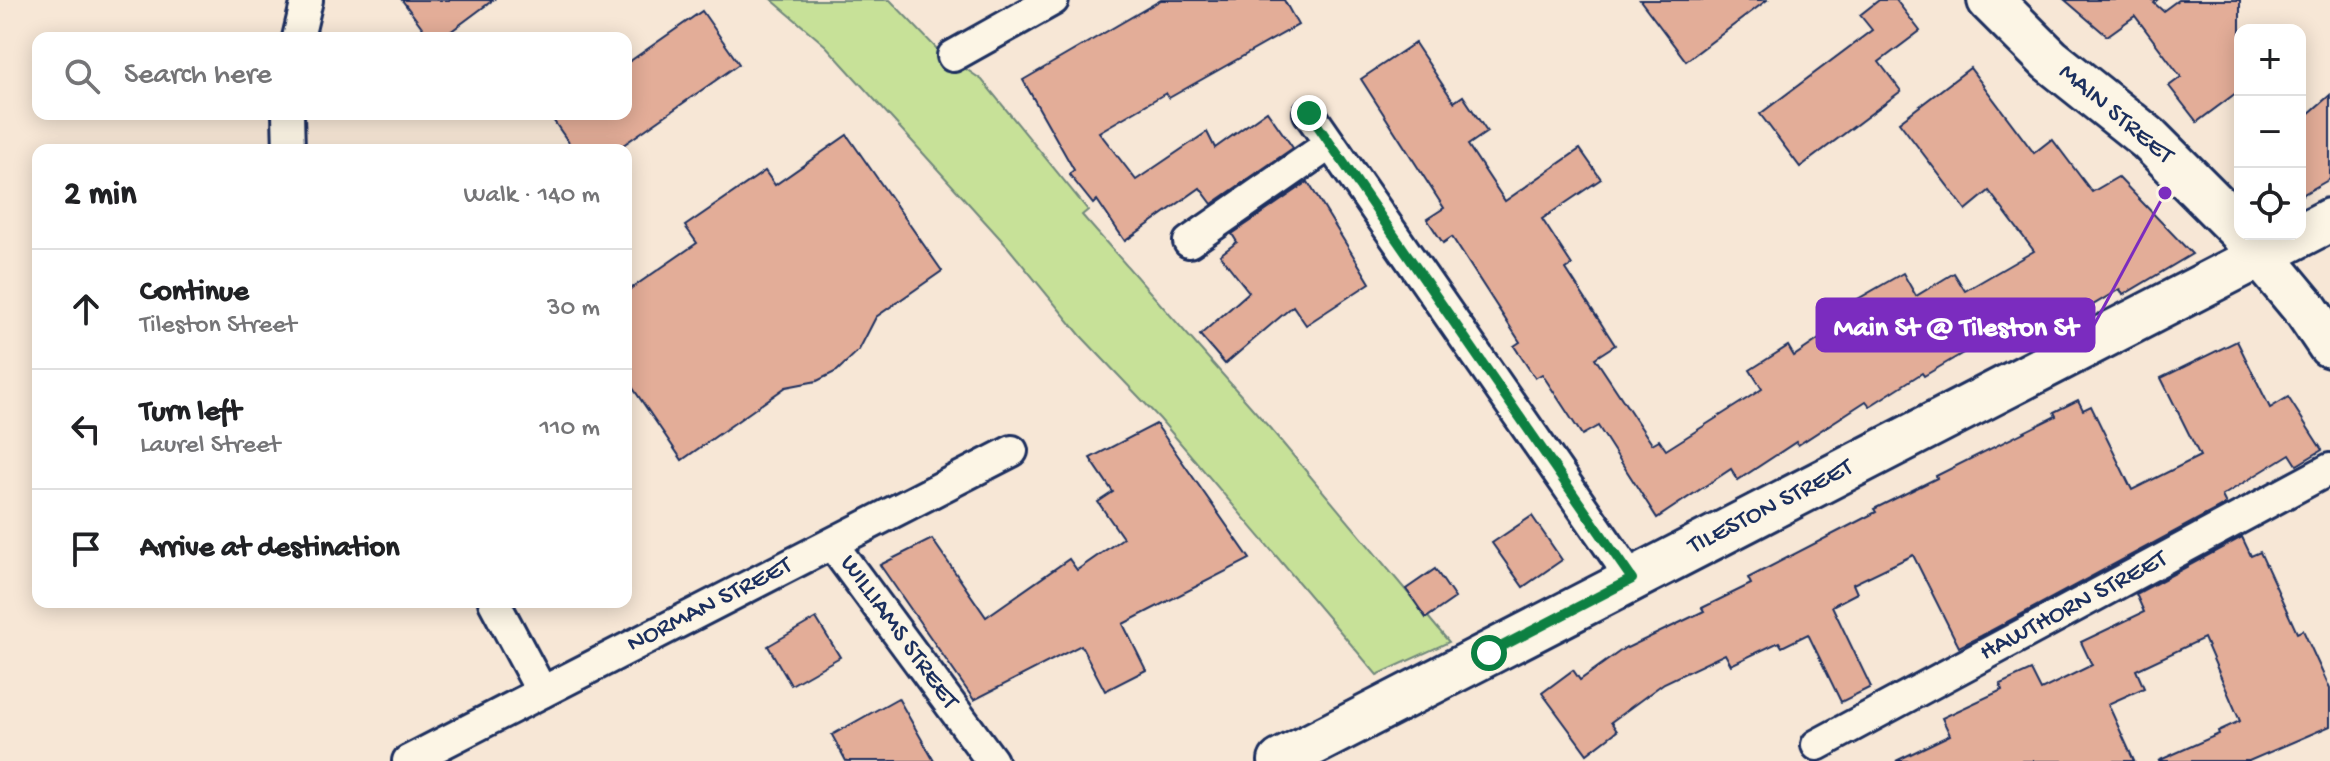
<!DOCTYPE html>
<meta charset="utf-8">
<style>
:root{--surface:#fff;--page:#f2f2f2;--text:#202124;--muted:#757577;--line:#e0e0e0}
body{margin:0;font-family:"Gochi Hand",sans-serif;background:var(--page);color:var(--text)}
.controls{position:absolute;right:24px;top:24px;display:grid;overflow:hidden;border-radius:16px;box-shadow:0 4px 20px #0003}
.controls button{width:72px;height:72px;display:grid;place-items:center;padding:0;border:0;border-bottom:2px solid var(--line);background:var(--surface);color:var(--text);font:40px sans-serif}
.stop{position:absolute;width:24px;height:24px;margin:-18px;border:6px solid #0b8043;border-radius:50%;background:#fff}
.stop.end{background:#0b8043;border-color:#fff;box-shadow:0 2px 8px #0008}
.list{margin:0;padding:0;list-style:none}
h2{display:flex;justify-content:space-between;align-items:center;height:104px;margin:0;padding:0 32px;font-size:34px}
h2 small{font-size:26px;font-weight:400;color:var(--muted)}
.list li{display:grid;grid-template-columns:52px 1fr auto;gap:24px;align-items:center;box-sizing:border-box;height:120px;padding:0 32px;border-top:2px solid var(--line)}
.list b{display:block;font-size:30px;white-space:nowrap}
.list p{margin:0;font-size:26px;white-space:nowrap;color:var(--muted)}
.list em{font-size:26px;font-style:normal;color:var(--muted)}
.icon{flex:none;width:44px;height:44px;fill:none;stroke:currentColor;stroke-width:2;stroke-linecap:round;stroke-linejoin:round}
.map{position:relative;flex:none;width:2330px;height:761px;overflow:hidden}
.search{position:absolute;background:var(--surface);box-shadow:0 4px 20px #0003;left:32px;top:32px;width:600px;height:88px;display:flex;align-items:center;gap:20px;box-sizing:border-box;padding:0 28px;border-radius:16px;color:var(--muted);font-size:30px}
.panel{position:absolute;background:var(--surface);box-shadow:0 4px 20px #0003;left:32px;top:144px;width:600px;height:464px;border-radius:16px}
.map>svg:first-child{display:block}
.green{fill:#c7e198;stroke:#71887b;stroke-width:2}
.building{fill:#e3ad98;stroke:#1b2f5e;stroke-width:2}
.lines{fill:none;stroke-linecap:round;stroke-linejoin:round}
.street-casing{stroke:#1b2f5e;stroke-width:36}
.secondary-casing{stroke:#1b2f5e;stroke-width:48}
.primary-casing{stroke:#1b2f5e;stroke-width:50}
.street{stroke:#fcf5e5;stroke-width:30}
.secondary{stroke:#fcf5e5;stroke-width:42}
.primary{stroke:#fcf5e5;stroke-width:44}
.route{stroke:#0b8043;stroke-width:10}
.labels{text-anchor:middle;dominant-baseline:central;stroke-width:6;stroke-linejoin:round;paint-order:stroke}
.street-label{font-size:26px;fill:#1b2f5e;stroke:#fcf5e5}
.leader{fill:none;stroke:#7b2cbf;stroke-width:3}
.callout-dot{fill:#7b2cbf;stroke:#fcf5e5;stroke-width:3}
.callout{fill:#7b2cbf;stroke:#7b2cbf;stroke-width:3}
.callout-label{font-size:28px;text-anchor:middle;font-weight:bold;fill:#fff}
</style>
<div class="map">
<svg width="2330" height="761" viewBox="0 0 2330 761">
<rect width="100%" height="100%" fill="#f7e7d6"/>
<filter id="ink" filterUnits="userSpaceOnUse"><feTurbulence type="fractalNoise" baseFrequency=".0125" numOctaves="2"/><feDisplacementMap in="SourceGraphic" scale="16" xChannelSelector="R" yChannelSelector="G"/><feConvolveMatrix kernelMatrix="1 2 1 2 8 2 1 2 1" color-interpolation-filters="sRGB"/></filter>
<g filter="url(#ink)">
<polygon class="green" points="772,0 890,0 938,50 982,80 1088,210 1082,215 1275,434 1449,642 1377,675 1160,419 1081,336 1007,246 826,46"/>
<g class="building">
<polygon points="402,0 493,0 442,38 430,38"/>
<polygon points="1161,0 1284,0 1298,25 1169,98 1166,93 1099,132 1136,180 1207,132 1215,148 1267,111 1293,148 1212,204 1200,188 1125,241 1097,200 1093,204 1069,174 1074,170 1023,80"/>
<polygon points="1640,0 1767,0 1686,61"/>
<polygon points="1879,0 1896,0 1920,31 1879,62 1901,91 1800,167 1760,114 1872,30 1860,15"/>
<polygon points="2065,0 2157,0 2154,3 2163,11 2178,0 2240,0 2240,90 2197,122 2169,86 2181,77 2135,16 2107,36"/>
<polygon points="702,11 739,64 616,150 574,150 549,114 626,114 626,64"/>
<polygon points="1415,43 1454,102 1463,96 1487,132 1468,145 1505,201 1580,149 1601,179 1542,219 1572,265 1566,269 1615,345 1595,358 1652,444 1659,440 1666,450 1762,389 1750,370 1788,346 1794,356 1856,314 1851,303 1903,273 1916,296 1954,273 1965,291 2034,251 1989,191 1966,210 1899,122 1970,68 2034,153 2052,139 2092,192 2118,177 2192,254 2123,295 2120,289 2066,321 2056,303 2006,332 2004,329 1924,376 1922,373 1870,406 1866,401 1798,445 1796,442 1738,480 1731,469 1657,518 1598,426 1582,435 1542,374 1535,378 1514,346 1520,342 1452,237 1443,243 1427,219 1444,208 1361,79"/>
<polygon points="2330,95 2330,179 2300,196 2300,121"/>
<polygon points="847,135 942,271 876,317 859,350 837,371 817,381 786,387 682,460 626,378 626,292 697,243 685,226 765,171 775,185"/>
<polygon points="1308,182 1370,283 1306,325 1293,306 1225,364 1200,335 1249,292 1220,255 1237,242 1232,234"/>
<polygon points="2237,341 2270,408 2288,397 2322,450 2297,465 2290,454 2222,496 2226,504 1981,636 1959,647 1913,555 1853,584 1857,593 1832,606 1871,687 1841,702 1808,634 1782,647 1779,642 1731,665 1725,654 1664,683 1611,722 1617,731 1587,754 1542,693 1573,670 1580,680 1626,647 1627,648 1704,611 1702,608 1751,584 1748,578 1876,512 1874,509 1937,478 1936,476 2056,416 2054,412 2078,400 2083,410 2091,406 2132,490 2200,456 2161,378"/>
<polygon points="1156,424 1250,559 1123,624 1146,670 1105,691 1081,645 974,700 880,565 932,539 986,617 1069,559 1077,570 1123,538 1098,502 1113,492 1090,458"/>
<polygon points="1532,516 1562,560 1523,587 1492,543"/>
<polygon points="2242,537 2251,556 2260,552 2297,633 2303,630 2330,689 2330,726 2249,761 2158,761 2219,734 2218,731 2240,721 2204,638 2136,670 2144,688 2108,704 2134,761 1896,761 1950,735 1942,718 2002,690 2000,684 2031,670 2041,690 2092,665 2081,642 2144,612 2136,594"/>
<polygon points="1435,569 1455,598 1426,618 1406,589"/>
<polygon points="816,618 840,657 791,685 768,646"/>
<polygon points="898,698 934,761 846,761 832,735"/>
</g>
<g class="lines">
<g class="street-casing">
<g id="street">
<polyline points="298,38 307,0"/>
<polyline points="953,56 1053,0"/>
<polyline points="1309,113 1632,579"/>
<polyline points="288,114 289,150"/>
<polyline points="1189,242 1330,144"/>
<polyline points="832,544 992,761"/>
<polyline points="494,602 542,692"/>
<polyline points="1817,745 2330,469"/>
<polyline points="408,761 1012,451"/>
</g>
</g>
<g class="secondary-casing">
<polyline id="secondary" points="1280,761 2330,220"/>
</g>
<g class="primary-casing">
<g id="primary">
<polyline points="1990,0 2050,60 2149,139 2240,230"/>
<polyline points="2243,234 2307,311 2330,345"/>
</g>
</g>
<use href="#street" class="street"/>
<use href="#secondary" class="secondary"/>
<use href="#primary" class="primary"/>
</g>
</g>
<g class="lines" filter="url(#ink)">
<polyline class="route" points="1309,113 1632,579 1489,653"/>
</g>
<g class="labels">
<g class="street-label">
<text transform="translate(2115 115) rotate(40)">MAIN STREET</text>
<text transform="translate(1771 508) rotate(-27)">TILESTON STREET</text>
<text transform="translate(710 606) rotate(-27)">NORMAN STREET</text>
<text transform="translate(2074 607) rotate(-28)">HAWTHORN STREET</text>
<text transform="translate(898 633) rotate(54)">WILLIAMS STREET</text>
</g>
</g>
<path class="leader" d="M2165 193L2094 325"/>
<circle class="callout-dot" cx="2165" cy="193" r="8"/>
<rect class="callout" x="1817" y="299" width="277" height="52" rx="8"/>
<g class="callout-label">
<text x="1956" y="335">Main St @ Tileston St</text>
</g>
</svg>
<div class="controls">
<button>+</button>
<button>−</button>
<button><svg class="icon" aria-label="locate" viewBox="0 0 24 24"><circle cx="12" cy="12" r="6"/><path d="M12 2v4M12 18v4M2 12h4M18 12h4"/></svg></button>
</div>
<div class="stop" style="left:1489px;top:653px"></div>
<div class="stop end" style="left:1309px;top:113px"></div>
<div class="search"><svg class="icon" aria-label="search" viewBox="0 0 24 24"><circle cx="10" cy="10" r="6"/><path d="M15 15l6 6"/></svg>Search here</div>
<section class="panel">
<h2>2 min<small>Walk · 140 m</small></h2>
<ul class="list">
<li><svg class="icon" aria-label="ahead" viewBox="0 0 24 24"><path d="M12 20V5M6 11l6-6 6 6"/></svg><div><b>Continue</b><p>Tileston Street</p></div><em>30 m</em></li>
<li><svg class="icon" aria-label="left" viewBox="0 0 24 24"><path d="M17 20v-9H6M10 6l-5 5 5 5"/></svg><div><b>Turn left</b><p>Laurel Street</p></div><em>110 m</em></li>
<li><svg class="icon" aria-label="arrive" viewBox="0 0 24 24"><path d="M6 21V4h12l-3 4 3 4H6"/></svg><div><b>Arrive at destination</b></div></li>
</ul>
</section>
</div>
